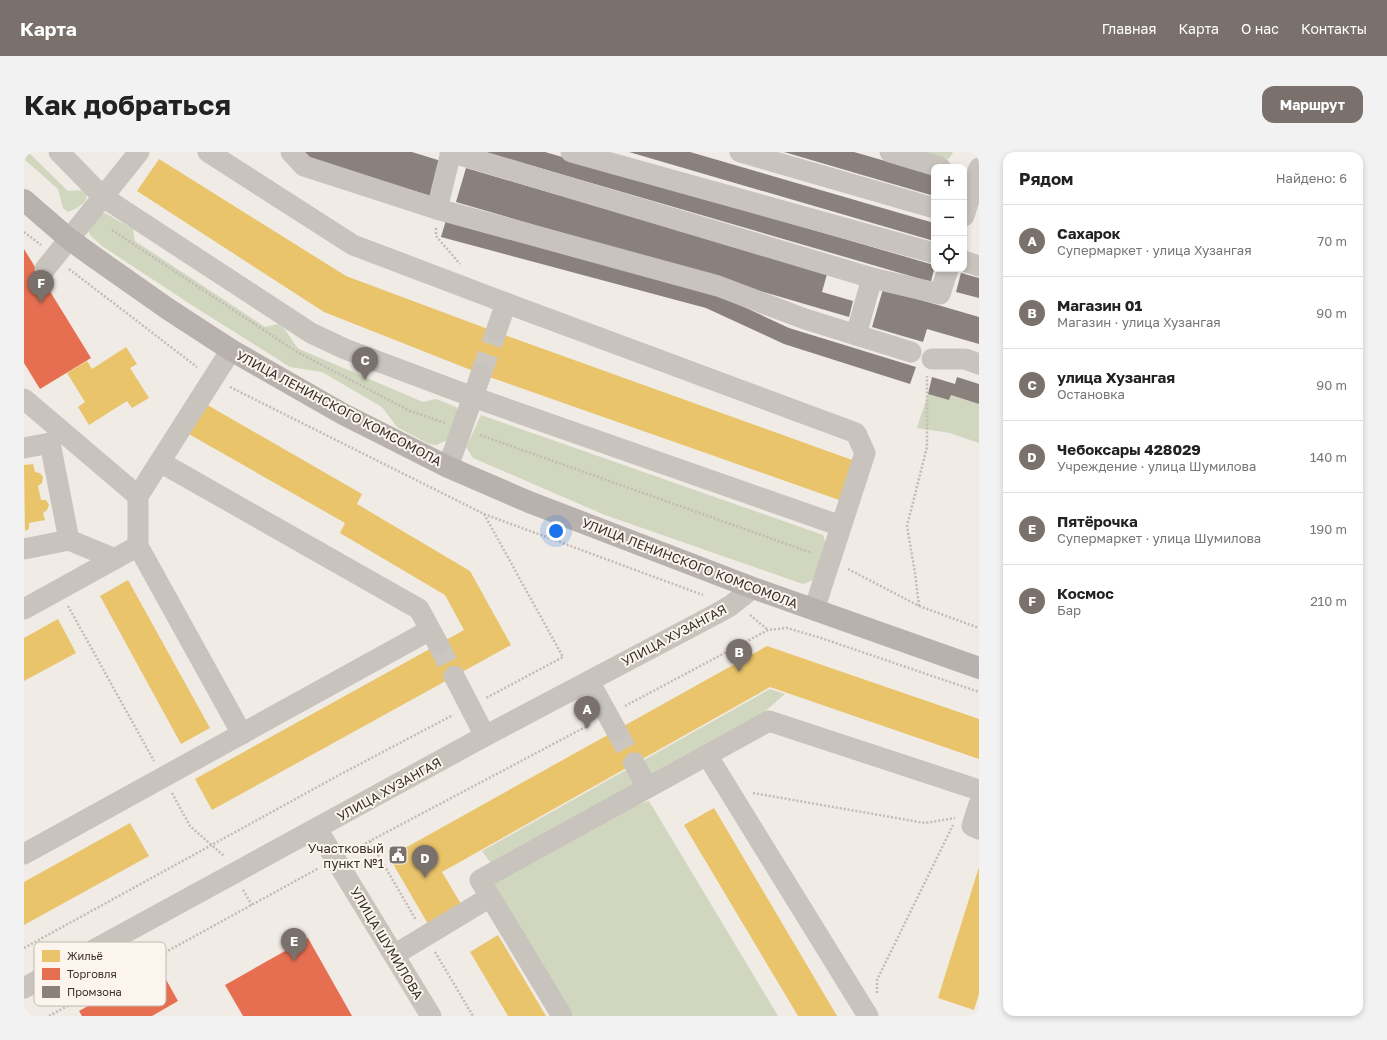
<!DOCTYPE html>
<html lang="ru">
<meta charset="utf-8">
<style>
:root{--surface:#fff;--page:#f2f2f2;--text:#222;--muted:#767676;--line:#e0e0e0;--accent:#7a716c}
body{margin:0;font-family:"Golos Text",sans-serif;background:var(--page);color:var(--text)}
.controls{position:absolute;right:12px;top:12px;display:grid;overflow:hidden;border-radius:8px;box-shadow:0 2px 6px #0003}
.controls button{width:36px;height:36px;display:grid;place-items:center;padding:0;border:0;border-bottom:1px solid var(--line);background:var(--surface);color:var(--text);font:20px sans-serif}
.you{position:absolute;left:532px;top:379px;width:14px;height:14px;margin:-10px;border:3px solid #fff;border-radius:50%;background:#1a73e8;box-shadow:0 0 0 6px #1a73e833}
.badge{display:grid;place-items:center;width:26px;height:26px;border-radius:50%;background:var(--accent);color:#fff;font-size:13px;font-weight:700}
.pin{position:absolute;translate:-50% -33px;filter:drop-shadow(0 1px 2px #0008)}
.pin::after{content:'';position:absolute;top:21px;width:14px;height:12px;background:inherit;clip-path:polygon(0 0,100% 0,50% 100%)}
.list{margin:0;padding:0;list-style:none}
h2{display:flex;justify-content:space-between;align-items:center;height:52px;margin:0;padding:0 16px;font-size:17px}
h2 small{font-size:13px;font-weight:400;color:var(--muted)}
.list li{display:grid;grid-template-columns:26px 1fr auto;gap:12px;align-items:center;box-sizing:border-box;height:72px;padding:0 16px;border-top:1px solid var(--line)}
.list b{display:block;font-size:15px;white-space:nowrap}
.list p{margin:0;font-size:13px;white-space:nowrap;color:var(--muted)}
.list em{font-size:13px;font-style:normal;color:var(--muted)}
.icon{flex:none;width:22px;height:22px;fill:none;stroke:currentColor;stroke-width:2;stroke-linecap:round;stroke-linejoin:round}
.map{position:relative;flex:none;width:955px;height:864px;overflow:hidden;border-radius:12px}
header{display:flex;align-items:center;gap:24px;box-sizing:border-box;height:56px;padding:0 20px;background:var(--accent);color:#fff}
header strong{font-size:19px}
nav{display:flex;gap:22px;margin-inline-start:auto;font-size:14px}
.intro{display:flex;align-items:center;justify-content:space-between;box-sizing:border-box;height:96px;padding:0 24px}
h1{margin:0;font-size:28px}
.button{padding:10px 18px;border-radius:12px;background:var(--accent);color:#fff;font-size:14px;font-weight:700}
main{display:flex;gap:24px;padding:0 24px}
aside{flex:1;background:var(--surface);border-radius:12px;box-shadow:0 2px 6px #0003}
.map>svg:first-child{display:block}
.green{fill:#d1d6bf}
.homes{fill:#e9c46a}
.shops{fill:#e76f51}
.industry{fill:#8a817c}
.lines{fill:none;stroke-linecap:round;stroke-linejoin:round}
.minor-tunnel{stroke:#ccc6c0;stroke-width:21;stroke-dasharray:21 10;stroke-linecap:butt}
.path{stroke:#c2bbb6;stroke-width:2.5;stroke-dasharray:2 2;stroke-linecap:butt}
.minor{stroke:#c9c3be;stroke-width:21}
.major{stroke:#b8b1ad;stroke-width:22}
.labels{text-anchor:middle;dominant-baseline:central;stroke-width:4;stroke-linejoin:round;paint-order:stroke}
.street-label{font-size:13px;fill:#3b302b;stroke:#fbf5ee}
.poi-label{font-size:13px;fill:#3b302b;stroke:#fbf5ee;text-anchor:end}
.key{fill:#fbf5ee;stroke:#c1bab4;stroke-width:1}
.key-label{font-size:11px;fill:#3b302b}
</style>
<header>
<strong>Карта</strong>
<nav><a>Главная</a><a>Карта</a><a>О нас</a><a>Контакты</a></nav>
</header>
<div class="intro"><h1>Как добраться</h1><a class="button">Маршрут</a></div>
<main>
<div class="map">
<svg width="955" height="864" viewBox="0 0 955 864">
<rect width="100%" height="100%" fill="#f0ebe5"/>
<g class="green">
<polygon points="0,0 4,0 44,39 60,38 63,44 61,50 53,56 44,60 39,56 34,37 0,7"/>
<polygon points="899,0 929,0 925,7"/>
<path d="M81,61L109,77L111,89L241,175L254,172C264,178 267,189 275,197L399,250L412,247L432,255L436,261L424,288L412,293L405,292L373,275L358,255L298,220L266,215L166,152L78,94L66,83L64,77L75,63Z"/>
<polygon points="904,242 925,248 927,243 955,252 955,291 926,281 893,276"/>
<polygon points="457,263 799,383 803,396 792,427 779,432 581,363 449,306 442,295"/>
<polygon points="746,537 761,542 731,568 471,717 458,699"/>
<polygon points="625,649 754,864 536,864 461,729 597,657"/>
</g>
<g class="homes">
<polygon points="135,7 322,124 472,180 831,309 818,349 457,222 300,160 113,39"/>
<polygon points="102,195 113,212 106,216 125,246 108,256 103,249 65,273 54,255 61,250 43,221 63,209 68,217"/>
<polygon points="180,251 338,342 333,352 446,419 487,493 188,658 171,627 440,478 421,443 316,381 321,371 163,281"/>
<polygon points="9,312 11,320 16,321 19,325 18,331 14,334 17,348 22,348 25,353 23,358 19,361 21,368 5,371 5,377 1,379 0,313"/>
<polygon points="104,428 186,576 157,592 76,444"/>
<polygon points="34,467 52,501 0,529 0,486"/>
<polygon points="743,494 955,567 955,607 746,535 418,720 437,752 404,772 365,705"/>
<polygon points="690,656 813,864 774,864 660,673"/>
<polygon points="106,671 125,704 0,773 0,730"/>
<polygon points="955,715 955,842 950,858 914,846"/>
<polygon points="474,783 522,864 484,864 446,800"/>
</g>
<g class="shops">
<polygon points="0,97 67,206 16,237 0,211"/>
<polygon points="284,786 328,864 219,864 201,833"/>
<polygon points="135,815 154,849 128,864 58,864 55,859"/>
</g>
<g class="industry">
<polygon points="276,0 388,0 417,9 407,44 282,6"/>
<polygon points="461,0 521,0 910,113 910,117 907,130"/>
<polygon points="605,0 666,0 910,71 910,89"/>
<polygon points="760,0 830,0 910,23 910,44"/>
<polygon points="442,16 803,122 798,140 829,149 825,165 432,50"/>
<polygon points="422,68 690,141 765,176 892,215 886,232 760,192 682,156 417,85"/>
<polygon points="937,121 955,126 955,146 932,140"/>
<polygon points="859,137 955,165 955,192 903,177 899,190 848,175"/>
<polygon points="908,225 931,232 933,225 955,232 955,252 927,243 925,248 904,242"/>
</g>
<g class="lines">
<g class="minor-tunnel">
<polyline points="457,222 472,180"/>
<polyline points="414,492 430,524"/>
<polyline points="592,578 610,611"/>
</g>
<g class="path">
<polyline points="412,76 412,84 436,112"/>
<polyline points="88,78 273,200 386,259 421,271"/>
<polyline points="0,80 17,93"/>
<polyline points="45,117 173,215"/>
<polyline points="206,235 460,362 679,443"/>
<polyline points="456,283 788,401"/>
<polyline points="460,362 539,505 462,546"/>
<polyline points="824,417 895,454 955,476"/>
<polyline points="44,454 130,609"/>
<polyline points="895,454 891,421 883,374 903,295 903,224"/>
<polyline points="726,463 744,478"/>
<polyline points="601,554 744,478 763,476 797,486 955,540"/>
<polyline points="148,641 166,674 200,704"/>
<polyline points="729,641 901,671 931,666"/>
<polyline points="346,689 392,768"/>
<polyline points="327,699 567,572"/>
<polyline points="219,738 228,753"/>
<polyline points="0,796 317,622 429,563"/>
<polyline points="411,800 449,864"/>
<polyline points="853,841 853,828 929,673"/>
<polyline points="25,864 295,716"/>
</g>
<g class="minor">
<polyline points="35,0 79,45 287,181 321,197 449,245 817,374"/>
<polyline points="184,0 329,93 482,151 832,281 841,301 790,458"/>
<polyline points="267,0 280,14 413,57 427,0"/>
<polyline points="426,0 848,126"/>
<polyline points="547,0 910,101"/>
<polyline points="716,0 910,56"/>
<polyline points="866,0 916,15"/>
<polyline points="413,57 694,134 781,167 887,200"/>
<polyline points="940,64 955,16"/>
<polyline points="940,109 955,114"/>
<polyline points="21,117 115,0"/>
<polyline points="472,180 482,151"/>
<polyline points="832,183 848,126 916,142 924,117"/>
<polyline points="908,207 941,207 955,212"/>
<polyline points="0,247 114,344"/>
<polyline points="0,296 26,291 45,388 0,397"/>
<polyline points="136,310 395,457 414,492"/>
<polyline points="424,315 457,222"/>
<polyline points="45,388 91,407"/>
<polyline points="114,394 114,344 207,198"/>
<polyline points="0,457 114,394 218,582"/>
<polyline points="430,524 461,584"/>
<polyline points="565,529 592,578"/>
<polyline points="683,603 844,864"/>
<polyline points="610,611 623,636"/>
<polyline points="955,652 948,674 955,677"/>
<polyline points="293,677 407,864"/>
<polyline points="0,702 406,478"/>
<polyline points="370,803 466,745"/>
<polyline points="0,836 461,584 690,463 706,454 729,436"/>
<polyline points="538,864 456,728 745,569 955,638"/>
</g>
<polyline class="major" points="0,48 45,87 70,105 144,157 207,198 319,262 424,315 505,350 729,436 955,516"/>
</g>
<defs>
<g id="civic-square" transform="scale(1)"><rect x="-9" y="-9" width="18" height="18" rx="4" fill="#7a716c" stroke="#fbf5ee"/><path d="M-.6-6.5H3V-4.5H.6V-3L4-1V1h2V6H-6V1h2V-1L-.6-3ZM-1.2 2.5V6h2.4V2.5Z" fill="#fff"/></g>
</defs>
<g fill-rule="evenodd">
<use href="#civic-square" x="374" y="703"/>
</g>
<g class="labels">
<g class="street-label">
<text transform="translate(315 256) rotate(28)">УЛИЦА ЛЕНИНСКОГО КОМСОМОЛА</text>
<text transform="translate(666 411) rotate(21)">УЛИЦА ЛЕНИНСКОГО КОМСОМОЛА</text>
<text transform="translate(650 483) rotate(-28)">УЛИЦА ХУЗАНГАЯ</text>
<text transform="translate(365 637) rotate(-29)">УЛИЦА ХУЗАНГАЯ</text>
<text transform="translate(363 791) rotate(59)">УЛИЦА ШУМИЛОВА</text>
</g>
<g class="poi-label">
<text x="360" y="696">Участковый<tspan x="360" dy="15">пункт №1</tspan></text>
</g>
</g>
<rect x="10" y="790" width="132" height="64" rx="6" class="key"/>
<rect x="18" y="798" width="18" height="12" fill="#e9c46a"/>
<rect x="18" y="816" width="18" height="12" fill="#e76f51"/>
<rect x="18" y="834" width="18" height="12" fill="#8a817c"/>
<g class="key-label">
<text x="43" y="808">Жильё</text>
<text x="43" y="826">Торговля</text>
<text x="43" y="844">Промзона</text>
</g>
</svg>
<div class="controls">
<button>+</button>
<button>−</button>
<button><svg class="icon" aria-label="locate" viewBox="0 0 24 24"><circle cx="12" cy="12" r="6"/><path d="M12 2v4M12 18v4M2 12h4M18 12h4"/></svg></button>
</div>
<div class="you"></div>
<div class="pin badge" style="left:563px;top:577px">A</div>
<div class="pin badge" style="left:715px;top:520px">B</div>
<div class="pin badge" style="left:341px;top:228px">C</div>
<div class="pin badge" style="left:401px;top:726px">D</div>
<div class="pin badge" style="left:270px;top:809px">E</div>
<div class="pin badge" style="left:17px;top:151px">F</div>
</div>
<aside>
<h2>Рядом<small>Найдено: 6</small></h2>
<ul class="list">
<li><span class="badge">A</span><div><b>Сахарок</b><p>Супермаркет · улица Хузангая</p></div><em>70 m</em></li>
<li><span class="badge">B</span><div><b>Магазин 01</b><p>Магазин · улица Хузангая</p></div><em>90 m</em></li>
<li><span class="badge">C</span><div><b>улица Хузангая</b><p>Остановка</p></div><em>90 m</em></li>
<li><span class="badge">D</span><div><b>Чебоксары 428029</b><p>Учреждение · улица Шумилова</p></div><em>140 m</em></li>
<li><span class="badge">E</span><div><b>Пятёрочка</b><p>Супермаркет · улица Шумилова</p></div><em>190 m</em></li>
<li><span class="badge">F</span><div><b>Космос</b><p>Бар</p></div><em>210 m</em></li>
</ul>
</aside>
</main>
